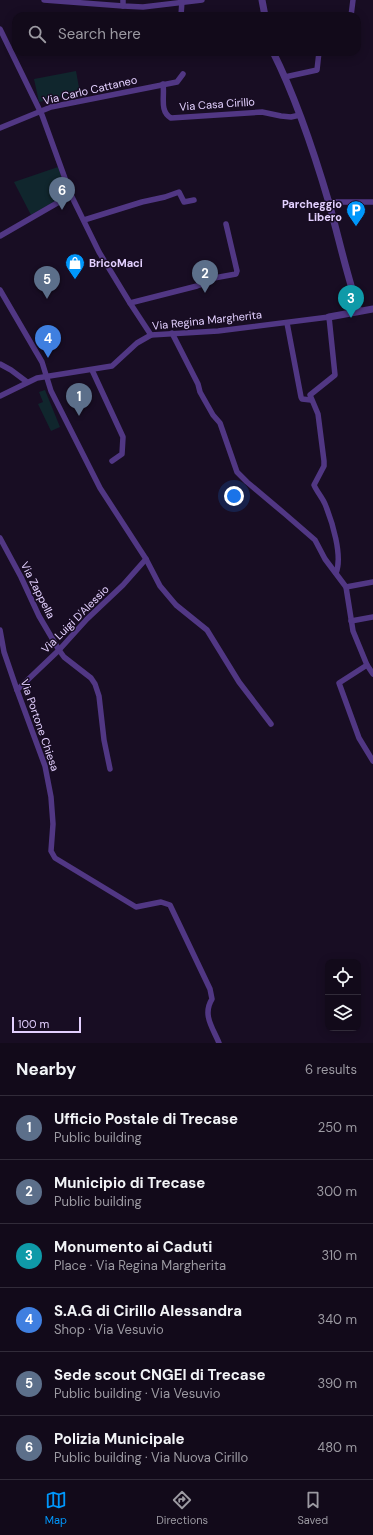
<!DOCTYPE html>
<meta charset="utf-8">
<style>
:root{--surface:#120a1a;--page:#1b1323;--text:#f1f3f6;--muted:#9c9aa2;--line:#312b39;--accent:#0097fb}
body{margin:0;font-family:"DM Sans",sans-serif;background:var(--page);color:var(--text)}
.controls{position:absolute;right:12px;bottom:12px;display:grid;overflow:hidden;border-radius:8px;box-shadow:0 2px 10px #0003}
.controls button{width:36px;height:36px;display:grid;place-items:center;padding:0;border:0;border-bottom:1px solid var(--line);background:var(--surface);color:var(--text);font:20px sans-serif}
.scale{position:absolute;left:12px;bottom:10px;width:69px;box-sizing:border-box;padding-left:4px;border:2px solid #e3d0ff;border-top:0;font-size:11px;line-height:14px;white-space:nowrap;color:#e3d0ff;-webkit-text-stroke:3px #180d23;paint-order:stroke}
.you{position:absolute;left:234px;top:496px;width:14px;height:14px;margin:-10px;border:3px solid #fff;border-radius:50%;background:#1a73e8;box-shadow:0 0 0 6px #1a73e833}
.badge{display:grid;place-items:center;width:26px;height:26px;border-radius:50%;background:var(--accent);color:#fff;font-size:13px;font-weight:700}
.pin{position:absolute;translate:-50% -33px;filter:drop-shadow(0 1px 2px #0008)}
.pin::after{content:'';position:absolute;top:21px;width:14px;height:12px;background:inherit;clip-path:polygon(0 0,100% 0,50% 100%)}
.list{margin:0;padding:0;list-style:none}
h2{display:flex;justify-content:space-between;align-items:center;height:52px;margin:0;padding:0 16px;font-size:17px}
h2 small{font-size:13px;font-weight:400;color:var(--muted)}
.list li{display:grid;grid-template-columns:26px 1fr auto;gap:12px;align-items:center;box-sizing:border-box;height:64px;padding:0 16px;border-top:1px solid var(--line)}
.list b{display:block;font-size:15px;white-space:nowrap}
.list p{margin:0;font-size:13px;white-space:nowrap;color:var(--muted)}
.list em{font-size:13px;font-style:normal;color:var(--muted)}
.icon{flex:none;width:22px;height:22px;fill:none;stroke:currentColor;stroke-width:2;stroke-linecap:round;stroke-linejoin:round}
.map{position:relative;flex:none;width:373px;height:1043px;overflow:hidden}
.search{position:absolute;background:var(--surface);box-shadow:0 2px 10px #0003;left:12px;right:12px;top:12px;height:44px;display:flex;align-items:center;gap:10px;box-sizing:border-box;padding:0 14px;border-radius:12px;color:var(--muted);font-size:15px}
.sheet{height:436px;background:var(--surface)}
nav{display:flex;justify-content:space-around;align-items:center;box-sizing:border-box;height:56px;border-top:1px solid var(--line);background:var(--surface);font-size:11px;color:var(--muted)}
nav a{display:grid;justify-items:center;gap:2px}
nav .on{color:var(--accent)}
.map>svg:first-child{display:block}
.green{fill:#10262d}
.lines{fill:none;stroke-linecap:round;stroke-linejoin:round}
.minor{stroke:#513784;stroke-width:5.5}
.tertiary{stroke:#513784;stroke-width:7}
.labels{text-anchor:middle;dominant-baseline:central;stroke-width:3;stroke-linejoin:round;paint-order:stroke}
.street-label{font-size:11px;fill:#e3d0ff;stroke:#180d23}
.poi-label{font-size:11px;font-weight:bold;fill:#e3d0ff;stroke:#180d23;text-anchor:end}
</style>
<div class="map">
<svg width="373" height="1043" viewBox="0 0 373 1043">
<rect width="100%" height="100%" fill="#180d23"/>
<g class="green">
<polygon points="76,71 80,93 39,102 34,79"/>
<polygon points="58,167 68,194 31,215 14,182"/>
<polygon points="45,390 60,427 51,431 38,404 43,402 39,392"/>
</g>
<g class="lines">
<g class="minor">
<polyline points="44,0 123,6 143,7 202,0"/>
<polyline points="123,0 123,6"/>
<polyline points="181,16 182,0"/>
<polyline points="351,16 353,0"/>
<polyline points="0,29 42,115 71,195 99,252 130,303 151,335"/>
<polyline points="285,77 317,70 319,52 322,52"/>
<path d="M163,84C165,96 159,111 171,118L262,112L281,116L291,117L300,115"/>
<polyline points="0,128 51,107 177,82 183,74"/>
<polyline points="329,202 373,202"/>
<polyline points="84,220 142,202 165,197 179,192 184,202 194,200"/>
<polyline points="0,236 71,195"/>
<polyline points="0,290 42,362 51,391 100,488 146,559 160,586 176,605 207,630 239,682 271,724"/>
<polyline points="130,303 197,286 209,282 214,278 236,274 237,271 226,224"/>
<polyline points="287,323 301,397 302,399 311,400"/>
<polyline points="172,333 198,384 200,392 213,415 220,423 237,472 247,482 285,514 315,540 325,559 346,587 353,631 367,665 373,674"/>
<polyline points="0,364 11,370 27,382"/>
<polyline points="92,370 123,437 122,454 112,461"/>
<path d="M0,396L37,378L112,366L137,343L151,335L218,331L329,317L335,375L310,395L318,414L324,461V466L314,485C317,492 322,497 325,504C332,521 343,556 336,573"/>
<polyline points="0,538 21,577 39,616 59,650 64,657 91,678 95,684 99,696 104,740 110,769"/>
<polyline points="346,587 373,582"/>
<polyline points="351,621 373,617"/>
<path d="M0,630L4,652L17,690L45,766L51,797L53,824L51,851L55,858L136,907L161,902L170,905L210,989L212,999C202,1015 213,1028 219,1043"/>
<polyline points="367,665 339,683 359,738 373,761"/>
<polyline points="17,690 59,650 87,619 123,585 146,559"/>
</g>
<g class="tertiary">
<polyline points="262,0 265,16"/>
<path d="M273,52C297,100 314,152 329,203C339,239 347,276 359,311"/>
<polyline points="329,317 373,309"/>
</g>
</g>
<defs>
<g id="parking-pin" transform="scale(1)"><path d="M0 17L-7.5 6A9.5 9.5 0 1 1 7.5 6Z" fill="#0097fb" stroke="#180d23"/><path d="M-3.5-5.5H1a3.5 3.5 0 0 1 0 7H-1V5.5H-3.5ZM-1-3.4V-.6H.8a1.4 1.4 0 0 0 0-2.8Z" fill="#fff"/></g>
<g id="shop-pin" transform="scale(1)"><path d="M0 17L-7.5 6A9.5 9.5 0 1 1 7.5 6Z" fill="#0097fb" stroke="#180d23"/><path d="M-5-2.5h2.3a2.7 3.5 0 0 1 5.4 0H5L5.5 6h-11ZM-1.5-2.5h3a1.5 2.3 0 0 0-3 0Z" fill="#fff"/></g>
</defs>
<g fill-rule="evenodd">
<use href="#parking-pin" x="356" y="210"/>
<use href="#shop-pin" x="75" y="263"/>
</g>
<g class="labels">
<g class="street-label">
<text transform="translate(90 90) rotate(-13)">Via Carlo Cattaneo</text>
<text transform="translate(217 104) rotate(-4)">Via Casa Cirillo</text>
<text transform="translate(207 320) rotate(-6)">Via Regina Margherita</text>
<text transform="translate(38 590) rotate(63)">Via Zappella</text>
<text transform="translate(75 619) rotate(-45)">Via Luigi D'Alessio</text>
<text transform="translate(40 725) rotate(71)">Via Portone Chiesa</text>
</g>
<g class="poi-label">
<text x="342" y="204">Parcheggio<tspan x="342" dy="13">Libero</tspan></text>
<text x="89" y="263" text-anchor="start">BricoMaci</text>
</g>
</g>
</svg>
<div class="controls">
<button><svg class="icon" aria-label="locate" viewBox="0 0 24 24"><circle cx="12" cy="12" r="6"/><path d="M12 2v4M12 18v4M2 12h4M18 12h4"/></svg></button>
<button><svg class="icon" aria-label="layers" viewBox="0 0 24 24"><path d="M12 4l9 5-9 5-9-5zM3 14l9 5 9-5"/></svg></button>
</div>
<div class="scale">100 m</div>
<div class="you"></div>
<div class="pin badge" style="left:79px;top:416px;background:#5c6f8a">1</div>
<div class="pin badge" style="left:205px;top:293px;background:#5c6f8a">2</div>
<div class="pin badge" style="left:351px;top:318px;background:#0f9aa8">3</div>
<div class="pin badge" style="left:48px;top:358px;background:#3f7fe0">4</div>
<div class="pin badge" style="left:47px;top:299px;background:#5c6f8a">5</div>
<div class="pin badge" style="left:62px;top:210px;background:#5c6f8a">6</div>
<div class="search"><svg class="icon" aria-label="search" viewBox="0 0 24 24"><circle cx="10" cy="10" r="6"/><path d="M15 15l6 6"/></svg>Search here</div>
</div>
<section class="sheet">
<h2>Nearby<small>6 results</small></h2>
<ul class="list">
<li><span class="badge" style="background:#5c6f8a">1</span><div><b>Ufficio Postale di Trecase</b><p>Public building</p></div><em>250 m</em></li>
<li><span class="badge" style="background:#5c6f8a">2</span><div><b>Municipio di Trecase</b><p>Public building</p></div><em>300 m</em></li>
<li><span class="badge" style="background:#0f9aa8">3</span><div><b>Monumento ai Caduti</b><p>Place · Via Regina Margherita</p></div><em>310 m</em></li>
<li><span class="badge" style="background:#3f7fe0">4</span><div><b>S.A.G di Cirillo Alessandra</b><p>Shop · Via Vesuvio</p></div><em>340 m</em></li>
<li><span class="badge" style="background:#5c6f8a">5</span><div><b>Sede scout CNGEI di Trecase</b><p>Public building · Via Vesuvio</p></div><em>390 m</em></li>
<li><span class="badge" style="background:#5c6f8a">6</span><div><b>Polizia Municipale</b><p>Public building · Via Nuova Cirillo</p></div><em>480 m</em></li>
</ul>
</section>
<nav>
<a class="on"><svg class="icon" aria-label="map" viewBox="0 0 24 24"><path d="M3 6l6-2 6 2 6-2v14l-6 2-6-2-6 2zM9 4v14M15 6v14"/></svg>Map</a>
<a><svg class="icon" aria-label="directions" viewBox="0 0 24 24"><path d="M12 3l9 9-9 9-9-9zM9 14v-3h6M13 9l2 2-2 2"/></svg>Directions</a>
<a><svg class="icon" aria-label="saved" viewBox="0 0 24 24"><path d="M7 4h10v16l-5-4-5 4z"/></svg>Saved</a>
</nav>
